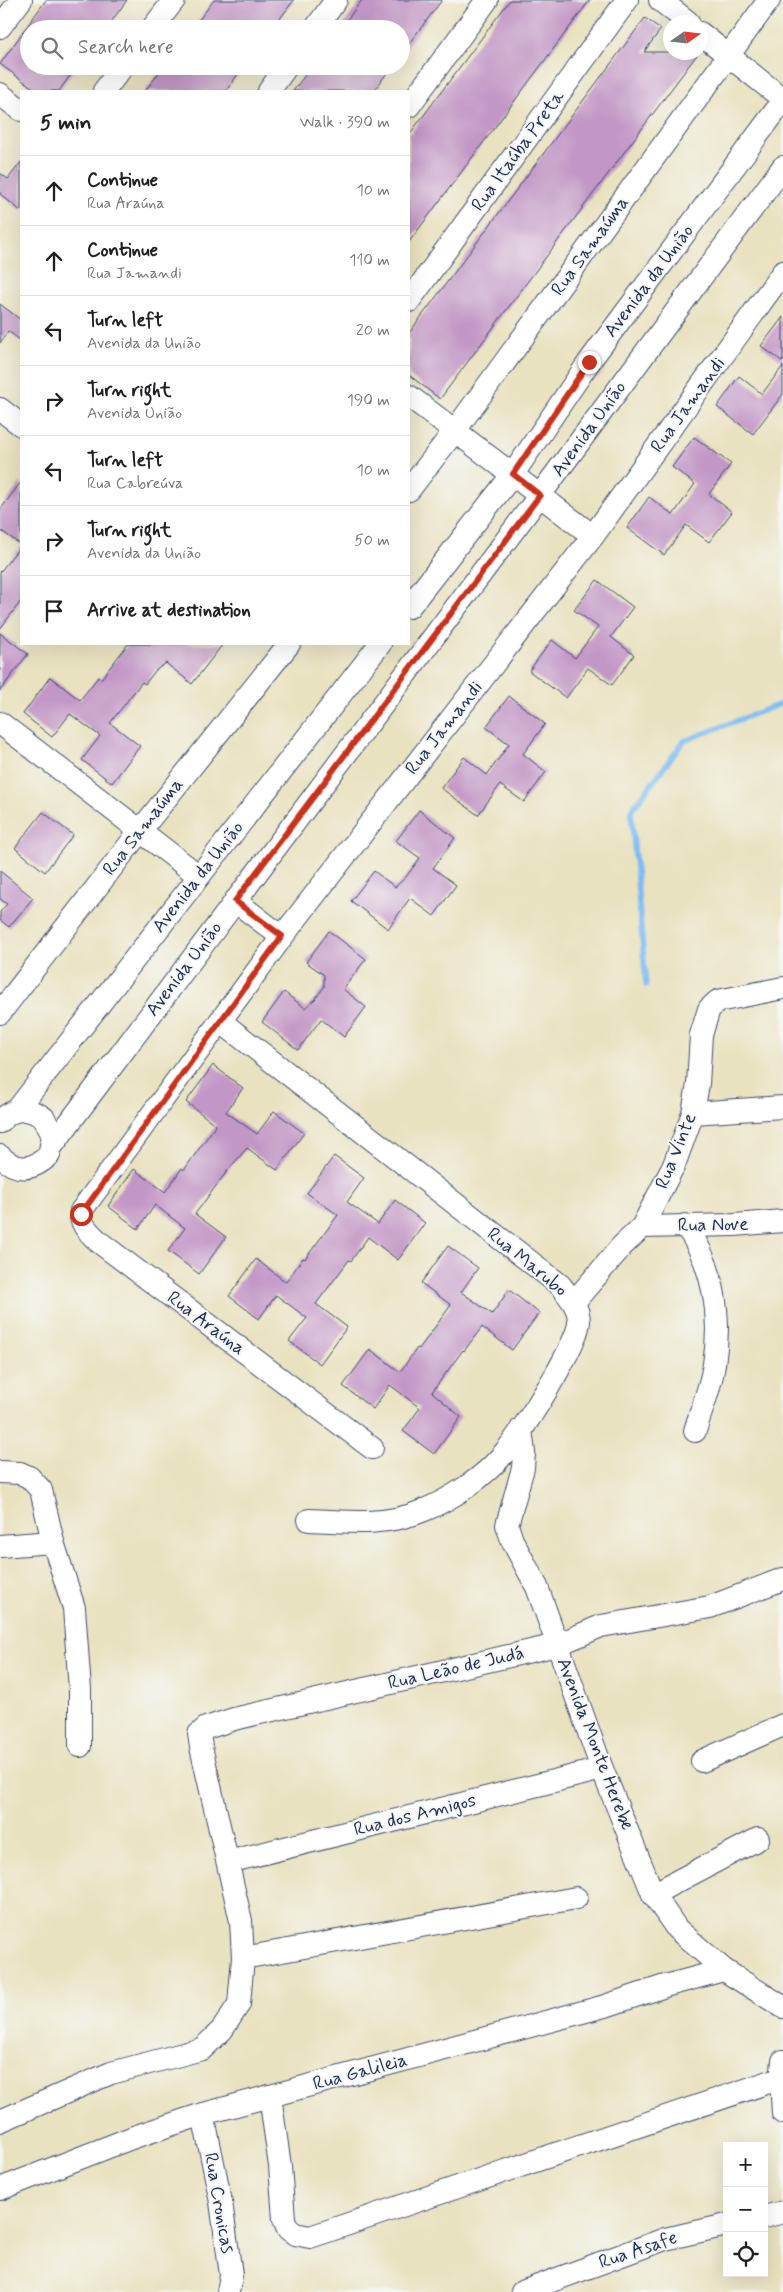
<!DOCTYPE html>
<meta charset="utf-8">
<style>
:root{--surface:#fff;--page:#f2f2f2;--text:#202124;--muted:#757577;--line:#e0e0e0}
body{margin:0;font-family:Mynerve,sans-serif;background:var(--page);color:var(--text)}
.controls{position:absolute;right:15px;bottom:15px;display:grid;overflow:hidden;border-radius:0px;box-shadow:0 5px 20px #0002}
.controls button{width:45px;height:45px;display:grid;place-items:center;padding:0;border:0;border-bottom:1px solid var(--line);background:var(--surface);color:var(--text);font:25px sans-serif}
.compass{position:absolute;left:663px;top:15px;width:45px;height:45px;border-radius:50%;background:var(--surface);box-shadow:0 5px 20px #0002;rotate:76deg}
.stop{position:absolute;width:15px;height:15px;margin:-11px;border:4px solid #c8321e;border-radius:50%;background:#fff}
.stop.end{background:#c8321e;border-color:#fff;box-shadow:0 1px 5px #0008}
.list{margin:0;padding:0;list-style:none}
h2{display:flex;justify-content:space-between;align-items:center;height:65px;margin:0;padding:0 20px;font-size:21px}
h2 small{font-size:16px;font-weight:400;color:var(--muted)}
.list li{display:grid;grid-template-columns:32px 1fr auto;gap:15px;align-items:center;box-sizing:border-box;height:70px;padding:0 20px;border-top:1px solid var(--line)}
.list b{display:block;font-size:19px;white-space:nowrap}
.list p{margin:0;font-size:16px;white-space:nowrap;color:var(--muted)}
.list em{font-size:16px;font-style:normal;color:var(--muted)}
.icon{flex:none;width:28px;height:28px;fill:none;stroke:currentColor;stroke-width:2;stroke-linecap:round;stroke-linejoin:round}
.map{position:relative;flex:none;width:783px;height:2292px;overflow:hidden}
.search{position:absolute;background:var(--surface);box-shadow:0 5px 20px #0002;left:20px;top:20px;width:390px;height:55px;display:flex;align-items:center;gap:12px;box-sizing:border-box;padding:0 18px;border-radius:28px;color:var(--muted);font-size:19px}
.panel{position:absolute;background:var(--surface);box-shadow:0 5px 20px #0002;left:20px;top:90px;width:390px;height:555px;border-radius:0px}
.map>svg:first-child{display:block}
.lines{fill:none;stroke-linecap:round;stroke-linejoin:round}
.stream{stroke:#7ebcf1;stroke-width:5.5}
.building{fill:#c297c6}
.minor-casing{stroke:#3a4a6d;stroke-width:24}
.minor{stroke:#fff;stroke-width:22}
.route{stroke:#c8321e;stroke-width:6}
.labels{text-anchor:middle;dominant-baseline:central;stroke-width:4;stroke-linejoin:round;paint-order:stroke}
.street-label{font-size:19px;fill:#1b2f5e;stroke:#f6f6f2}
</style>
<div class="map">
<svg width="783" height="2292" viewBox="0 0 783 2292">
<rect width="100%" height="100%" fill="#f6f6f2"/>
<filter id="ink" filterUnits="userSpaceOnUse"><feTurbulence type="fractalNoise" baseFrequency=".02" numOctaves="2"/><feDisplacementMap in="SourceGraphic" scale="10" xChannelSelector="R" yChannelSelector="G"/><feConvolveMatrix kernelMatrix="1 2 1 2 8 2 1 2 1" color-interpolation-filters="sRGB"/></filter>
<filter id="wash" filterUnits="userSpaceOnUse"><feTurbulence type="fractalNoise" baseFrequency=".0096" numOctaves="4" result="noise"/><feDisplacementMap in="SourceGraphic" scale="20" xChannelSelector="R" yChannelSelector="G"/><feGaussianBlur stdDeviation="1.12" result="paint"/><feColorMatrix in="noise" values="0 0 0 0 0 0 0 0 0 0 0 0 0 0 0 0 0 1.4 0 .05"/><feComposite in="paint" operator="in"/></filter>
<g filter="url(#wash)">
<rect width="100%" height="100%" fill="#e9e2c0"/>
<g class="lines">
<polyline class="stream" points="646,985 631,811 684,741 783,703"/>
</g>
<g id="blocks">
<g class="building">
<polygon points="46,0 127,0 106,29 29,29 29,66 77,66 59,91 37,91 0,64"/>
<polygon points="214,0 294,0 272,29 192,29"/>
<polygon points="362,0 442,0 401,54 401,29 340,29"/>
<polygon points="510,0 590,0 409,242 409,135"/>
<polygon points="645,18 661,29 644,52 699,52 440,399 409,375 409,333"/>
<polygon points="164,66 244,66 226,91 145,91"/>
<polygon points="312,66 392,66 374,91 293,91"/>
<polygon points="21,162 21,211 0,194 0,173 8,179"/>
<polygon points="0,304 21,320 21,341 8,331 0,343"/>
<polygon points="783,317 783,362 761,346"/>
<polygon points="783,366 783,394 753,434 717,407 739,376 762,394"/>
<polygon points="694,437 731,464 709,494 732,512 709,542 686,525 664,555 627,528 649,497 673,515 695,484 672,467"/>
<polygon points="21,482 21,601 0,629 0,572 21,545 0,530 0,510"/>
<polygon points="597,580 633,607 611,637 634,655 612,685 588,668 566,698 529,671 552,640 575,658 598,627 574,610"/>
<polygon points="0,633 28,654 0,691"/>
<polygon points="128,644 223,644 192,684 166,663 156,670 145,684 142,682 110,723 140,746 112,783 82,760 100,736 70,714 52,737 23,714 50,677 80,700 98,677 101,679"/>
<polygon points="509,696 545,724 523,754 546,772 524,802 500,785 478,815 441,788 464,757 487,775 509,744 486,727"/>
<polygon points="419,810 455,838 433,868 456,885 434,916 410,898 388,929 351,901 374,871 395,887 405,878 420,858 396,841"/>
<polygon points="43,812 73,835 45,872 15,848"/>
<polygon points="0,871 33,898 9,927 0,920 0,912 7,904 0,899"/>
<polygon points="329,931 366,959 343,989 366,1007 344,1037 321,1019 298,1050 262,1022 284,992 305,1008 315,999 324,987 324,975 306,962"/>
<polygon points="213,1065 243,1088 226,1112 257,1134 274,1111 304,1133 277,1170 247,1148 228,1170 195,1214 226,1237 199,1274 168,1251 185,1228 155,1205 138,1229 108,1206 134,1169 165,1192 182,1168 184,1170 216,1125 186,1102"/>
<polygon points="334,1156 364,1178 347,1202 378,1224 395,1200 425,1223 398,1260 368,1237 351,1261 349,1260 316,1304 347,1327 320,1364 289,1341 307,1318 276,1295 259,1319 229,1296 256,1259 286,1282 303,1258 305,1259 338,1215 307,1193"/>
<polygon points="448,1246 478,1268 461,1292 492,1314 509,1290 539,1313 512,1350 482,1327 464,1351 463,1350 432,1392 461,1417 434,1454 403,1431 420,1408 390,1385 373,1409 343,1386 370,1349 400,1372 417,1348 419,1349 451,1305 421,1283"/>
</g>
</g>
</g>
<g filter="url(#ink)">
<use href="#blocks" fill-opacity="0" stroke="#3a4a6d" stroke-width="1"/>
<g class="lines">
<g class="minor-casing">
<g id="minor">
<polyline points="660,0 688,22"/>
<polyline points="0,27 21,0"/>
<polyline points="152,29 174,0"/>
<polyline points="315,29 336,0"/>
<polyline points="700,33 783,99"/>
<polyline points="104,91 123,66"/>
<polyline points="269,91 287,66"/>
<polyline points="0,94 21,110"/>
<polyline points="409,106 487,0"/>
<polyline points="409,301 627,0"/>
<polyline points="409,396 593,536"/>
<polyline points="0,409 21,425"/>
<polyline points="409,490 456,429 769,0"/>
<polyline points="409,607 513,474 589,362 783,101"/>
<polyline points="0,723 199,876"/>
<polyline points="235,901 282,937"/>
<polyline points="0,1013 140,831 289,644"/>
<path d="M220,1021L560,1285C569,1296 579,1307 579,1321C580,1342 521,1433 505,1452C485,1477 452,1499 422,1511C387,1526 347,1522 309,1520"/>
<polyline points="17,1110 380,644"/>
<polyline points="693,1113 783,1107"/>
<path d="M0,1122C12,1107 29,1107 44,1118L53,1136L49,1155C33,1171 16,1172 0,1156"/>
<polyline points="52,1146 540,495 783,167"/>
<path d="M685,1225C714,1265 722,1316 714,1364C711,1387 701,1410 695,1431"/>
<polyline points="642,1227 735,1225 783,1221"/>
<polyline points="574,1302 622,1246 642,1227 674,1165 693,1113 698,1084 701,1035 709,1009 718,1001 783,988"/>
<polyline points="521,1429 524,1453 523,1468 507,1525 512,1540 537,1587 602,1769 653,1894 677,1929 724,1970 783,2007"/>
<path d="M372,1448L99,1242C90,1233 79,1224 81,1211L282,937L593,536L783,272"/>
<polyline points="0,1472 20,1473 29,1477 41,1490 53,1542 74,1608 80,1690 80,1746"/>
<polyline points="0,1546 53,1542"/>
<polyline points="702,1761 783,1725"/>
<polyline points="228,1862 602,1769"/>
<polyline points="653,1894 758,1839"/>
<polyline points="243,1958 576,1898"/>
<polyline points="783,2061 781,2078 783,2113"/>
<polyline points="270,2096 280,2166 284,2219 288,2229 295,2234 310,2237 781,2078"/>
<polyline points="203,2114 221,2202 231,2275 228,2292"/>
<polyline points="0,2121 111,2073 202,2049 222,2030 239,2004 243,1958 241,1921 201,1747 199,1734 206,1728 234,1719 557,1645 601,1626 710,1607 783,1579"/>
<polyline points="0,2189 134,2137 203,2114 605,2006 665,1986 724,1970"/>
<polyline points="764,2217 783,2212"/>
<polyline points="522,2292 665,2239 727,2225"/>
</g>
</g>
<use href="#minor" class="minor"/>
</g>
</g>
<g class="lines" filter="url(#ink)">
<polyline class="route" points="81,1214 282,936 235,901 540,495 513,474 589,362"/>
</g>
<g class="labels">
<g class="street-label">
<text transform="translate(518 151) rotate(-54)">Rua Itaúba Preta</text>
<text transform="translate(590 246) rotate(-54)">Rua Samaúma</text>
<text transform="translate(649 281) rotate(-53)">Avenida da União</text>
<text transform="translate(688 405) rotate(-54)">Rua Jamandi</text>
<text transform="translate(589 429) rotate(-54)">Avenida União</text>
<text transform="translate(444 728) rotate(-52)">Rua Jamandi</text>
<text transform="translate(143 827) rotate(-52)">Rua Samaúma</text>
<text transform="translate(198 877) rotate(-52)">Avenida da União</text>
<text transform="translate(184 969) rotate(-53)">Avenida União</text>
<text transform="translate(676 1151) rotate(-68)">Rua Vinte</text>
<text transform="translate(713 1225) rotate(-1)">Rua Nove</text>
<text transform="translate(527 1262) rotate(39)">Rua Marubo</text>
<text transform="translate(206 1323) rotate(37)">Rua Araúna</text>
<text transform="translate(456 1668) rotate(-13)">Rua Leão de Judá</text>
<text transform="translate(595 1744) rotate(69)">Avenida Monte Herebe</text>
<text transform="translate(415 1815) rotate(-14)">Rua dos Amigos</text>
<text transform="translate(360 2072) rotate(-15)">Rua Galileia</text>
<text transform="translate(219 2203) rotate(80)">Rua Cronicas</text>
<text transform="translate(638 2250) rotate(-19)">Rua Asafe</text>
</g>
</g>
</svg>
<div class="controls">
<button>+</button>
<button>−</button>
<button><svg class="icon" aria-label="locate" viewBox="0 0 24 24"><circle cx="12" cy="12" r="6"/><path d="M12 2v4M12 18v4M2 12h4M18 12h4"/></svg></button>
</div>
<svg class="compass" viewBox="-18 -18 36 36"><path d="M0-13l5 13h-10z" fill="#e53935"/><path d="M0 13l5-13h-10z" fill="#757577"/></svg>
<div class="stop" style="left:81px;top:1214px"></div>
<div class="stop end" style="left:589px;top:362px"></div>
<div class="search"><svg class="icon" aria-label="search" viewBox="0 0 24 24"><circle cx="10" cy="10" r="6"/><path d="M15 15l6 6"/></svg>Search here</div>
<section class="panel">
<h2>5 min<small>Walk · 390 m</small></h2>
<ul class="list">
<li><svg class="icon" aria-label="ahead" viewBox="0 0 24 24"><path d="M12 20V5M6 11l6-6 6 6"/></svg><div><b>Continue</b><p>Rua Araúna</p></div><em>10 m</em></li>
<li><svg class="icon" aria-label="ahead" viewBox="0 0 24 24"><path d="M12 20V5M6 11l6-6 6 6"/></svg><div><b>Continue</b><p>Rua Jamandi</p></div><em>110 m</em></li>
<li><svg class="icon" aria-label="left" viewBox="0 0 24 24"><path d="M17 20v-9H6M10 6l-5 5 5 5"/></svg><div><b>Turn left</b><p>Avenida da União</p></div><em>20 m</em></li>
<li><svg class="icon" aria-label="right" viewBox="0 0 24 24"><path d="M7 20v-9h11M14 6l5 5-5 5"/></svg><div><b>Turn right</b><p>Avenida União</p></div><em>190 m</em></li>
<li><svg class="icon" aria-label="left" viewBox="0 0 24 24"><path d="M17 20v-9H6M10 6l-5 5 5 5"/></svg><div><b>Turn left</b><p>Rua Cabreúva</p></div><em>10 m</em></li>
<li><svg class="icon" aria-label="right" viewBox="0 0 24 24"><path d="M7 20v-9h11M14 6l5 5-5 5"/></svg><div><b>Turn right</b><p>Avenida da União</p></div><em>50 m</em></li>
<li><svg class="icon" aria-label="arrive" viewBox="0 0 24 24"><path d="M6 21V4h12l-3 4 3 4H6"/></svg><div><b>Arrive at destination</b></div></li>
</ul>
</section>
</div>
